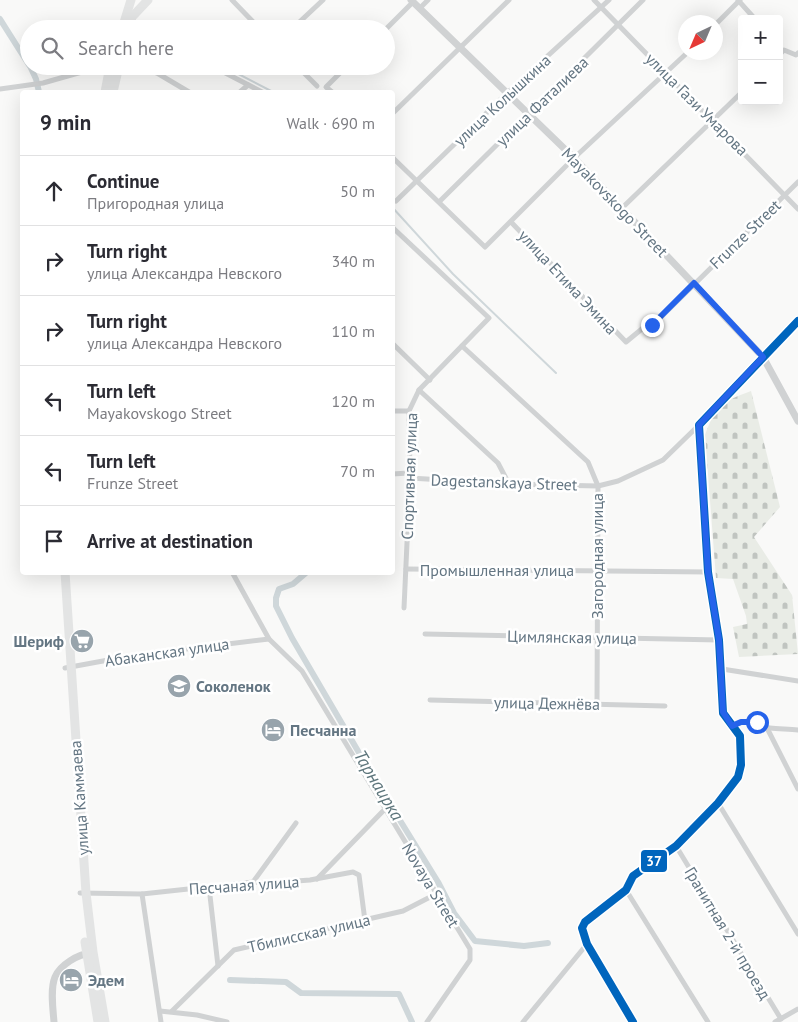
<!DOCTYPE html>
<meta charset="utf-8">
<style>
:root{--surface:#fff;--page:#f2f2f3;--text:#2b2b33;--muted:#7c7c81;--line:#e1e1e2}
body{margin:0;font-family:"PT Sans",sans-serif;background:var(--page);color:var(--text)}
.controls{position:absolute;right:15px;top:15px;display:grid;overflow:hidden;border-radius:5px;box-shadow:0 5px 20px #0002}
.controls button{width:45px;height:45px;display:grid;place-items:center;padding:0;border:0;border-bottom:1px solid var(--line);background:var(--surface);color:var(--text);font:25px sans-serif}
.compass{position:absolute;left:678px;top:15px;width:45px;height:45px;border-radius:50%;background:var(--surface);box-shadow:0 5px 20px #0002;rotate:224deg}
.stop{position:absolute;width:15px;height:15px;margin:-11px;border:4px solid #2563eb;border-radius:50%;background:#fff}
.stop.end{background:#2563eb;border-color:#fff;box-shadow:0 1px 5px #0008}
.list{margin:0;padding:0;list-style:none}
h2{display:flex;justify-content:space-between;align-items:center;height:65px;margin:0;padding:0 20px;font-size:21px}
h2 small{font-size:16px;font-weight:400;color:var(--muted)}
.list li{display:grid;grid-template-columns:32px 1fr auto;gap:15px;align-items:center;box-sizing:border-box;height:70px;padding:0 20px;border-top:1px solid var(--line)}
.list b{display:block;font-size:19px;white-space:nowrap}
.list p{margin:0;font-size:16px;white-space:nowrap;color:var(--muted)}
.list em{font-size:16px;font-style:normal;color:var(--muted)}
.icon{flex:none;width:28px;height:28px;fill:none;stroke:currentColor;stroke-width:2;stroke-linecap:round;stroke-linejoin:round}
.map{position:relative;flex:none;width:798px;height:1022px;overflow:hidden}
.search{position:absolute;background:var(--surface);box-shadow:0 5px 20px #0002;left:20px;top:20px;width:375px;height:55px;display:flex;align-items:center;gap:12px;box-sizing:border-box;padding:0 18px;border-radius:28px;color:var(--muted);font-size:19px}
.panel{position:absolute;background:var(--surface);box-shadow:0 5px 20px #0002;left:20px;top:90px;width:375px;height:485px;border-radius:5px}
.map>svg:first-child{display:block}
.cemetery{fill:url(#cemetery-stones)}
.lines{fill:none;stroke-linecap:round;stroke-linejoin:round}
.stream{stroke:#cfd7da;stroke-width:2}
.canal{stroke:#cfd7da;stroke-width:6}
.minor{stroke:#d0d2d3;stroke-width:5}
.tertiary{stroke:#d0d2d3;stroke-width:7}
.primary{stroke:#e3e4e4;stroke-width:9}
.bus-1-casing{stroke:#fff;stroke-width:11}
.bus-1{stroke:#0065bd;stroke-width:8}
.route{stroke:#2563eb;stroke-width:6}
.labels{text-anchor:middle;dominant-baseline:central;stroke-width:5;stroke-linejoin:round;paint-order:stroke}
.street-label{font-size:16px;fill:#647683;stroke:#fff}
.poi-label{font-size:16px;font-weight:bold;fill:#647683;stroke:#fff;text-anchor:start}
.water-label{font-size:18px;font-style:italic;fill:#5e767c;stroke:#fff}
.line-badge{stroke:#fff;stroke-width:2}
.badge-label{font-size:14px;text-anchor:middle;font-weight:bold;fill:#fff}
</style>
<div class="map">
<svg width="798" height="1022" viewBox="0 0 798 1022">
<defs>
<pattern id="cemetery-stones" width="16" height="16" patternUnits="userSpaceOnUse" patternTransform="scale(1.25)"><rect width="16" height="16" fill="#e9ece6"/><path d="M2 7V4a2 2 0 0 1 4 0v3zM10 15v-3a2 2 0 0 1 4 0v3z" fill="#c0c4c0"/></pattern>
</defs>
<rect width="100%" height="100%" fill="#f9f9f8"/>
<path class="cemetery" d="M751,391L780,507L754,537L792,595L798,654L739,657L733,627L747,624L746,616L733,579L716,578L705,435C716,405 722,402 751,391Z"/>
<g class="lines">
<g class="stream">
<polyline points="223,66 273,92"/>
<polyline points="31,69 36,66"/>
<polyline points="392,207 453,274 556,373"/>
</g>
<g class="canal">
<polyline points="0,19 29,65"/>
<polyline points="30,66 36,79 39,92"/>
<polyline points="307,572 293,584 279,589 276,598 276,606 292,638 372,775 438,882 454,913 475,941 524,946 548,943"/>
<polyline points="230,980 286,982 301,993 399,994 412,1022"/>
</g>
<g class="minor">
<polyline points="232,0 260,29"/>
<polyline points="594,0 798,209"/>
<polyline points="738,0 755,19"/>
<polyline points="420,8 428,0"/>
<polyline points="716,24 740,0"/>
<polyline points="292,29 323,0"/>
<polyline points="386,29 413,2"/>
<polyline points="779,55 784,50 796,55 798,53"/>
<polyline points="134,66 157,73 189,92"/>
<polyline points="212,66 262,92"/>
<polyline points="297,66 317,86"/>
<polyline points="0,89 43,83 103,66"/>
<polyline points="240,92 248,85"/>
<polyline points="332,92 326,87 347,66"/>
<polyline points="392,114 509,0"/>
<polyline points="392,157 485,247 574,158 688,52"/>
<polyline points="396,201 507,93 609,0"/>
<polyline points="440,201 643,0"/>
<polyline points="622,208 742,92"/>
<polyline points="511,222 626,342 643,328 653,325 798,182"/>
<polyline points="392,227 489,318 419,390 409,411 410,478 404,608"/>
<polyline points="392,343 430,380"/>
<polyline points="462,346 588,462 598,486 597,703"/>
<polyline points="419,390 498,463 509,484"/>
<polyline points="392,411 409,411"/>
<polyline points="392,474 409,473"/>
<polyline points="410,478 509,484 598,486 618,481 663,460 699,425"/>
<polyline points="406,569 708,572"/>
<polyline points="232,572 269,639 302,671 470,949 470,960 427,1022"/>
<polyline points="425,634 719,640"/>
<polyline points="65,668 130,656 269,639"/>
<polyline points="722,669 798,681"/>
<polyline points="430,700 665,706"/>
<path d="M732,726C750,716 755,726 770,728C779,729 789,729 798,730"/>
<polyline points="767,728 798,789"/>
<polyline points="718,803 798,934"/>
<polyline points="676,846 781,1019"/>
<polyline points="317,879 385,809"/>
<polyline points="253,882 296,823"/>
<polyline points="209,887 218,966"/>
<polyline points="626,890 708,1022"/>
<polyline points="80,893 142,894 253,882 270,883 310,880 353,872 359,875 365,921"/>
<polyline points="142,894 161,1022"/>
<polyline points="160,1011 197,1015 227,1022"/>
<polyline points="172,1011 234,950 403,911 436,894"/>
<polyline points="523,1022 587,944"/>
<polyline points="633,1022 587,944 582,928 585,922 626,890 633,876 676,846 718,803 738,777 741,765 740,736 723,713 719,640 708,572 699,425 798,321"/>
<polyline points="775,1022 798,1009"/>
</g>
<g class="tertiary">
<polyline points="411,0 574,158 763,357 798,421"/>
<path d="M54,1022C53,1009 50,989 55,977C60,965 78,954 91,953"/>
</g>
<g class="primary">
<polyline points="122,29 131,0"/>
<polyline points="129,29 132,17 148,0"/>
<polyline points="105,92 110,66"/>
<polyline points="113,92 119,66"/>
<polyline points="65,572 86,893 93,952 105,1022"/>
<polyline points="85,942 98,1022"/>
</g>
<g class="bus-1-casing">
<polyline id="bus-1" points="633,1022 587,944 582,928 585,922 626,890 633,876 676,846 718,803 738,777 741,765 740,736 723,713 719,640 708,572 699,425 798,321"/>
</g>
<use href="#bus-1" class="bus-1"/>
</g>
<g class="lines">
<polyline class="route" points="652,325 694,283 763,357 699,425 708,572 719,640 723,712 732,726 741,722 757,722"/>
</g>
<defs>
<g id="supermarket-disc" transform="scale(1.25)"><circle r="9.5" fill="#98a4ac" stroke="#fff"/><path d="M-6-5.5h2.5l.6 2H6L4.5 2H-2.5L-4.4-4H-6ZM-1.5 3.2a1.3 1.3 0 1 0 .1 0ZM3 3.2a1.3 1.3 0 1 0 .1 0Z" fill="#fff"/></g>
<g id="school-disc" transform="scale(1.25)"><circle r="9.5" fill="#98a4ac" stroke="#fff"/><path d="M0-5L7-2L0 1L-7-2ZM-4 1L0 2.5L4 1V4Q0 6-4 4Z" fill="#fff"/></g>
<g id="hotel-disc" transform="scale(1.25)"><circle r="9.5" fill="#98a4ac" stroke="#fff"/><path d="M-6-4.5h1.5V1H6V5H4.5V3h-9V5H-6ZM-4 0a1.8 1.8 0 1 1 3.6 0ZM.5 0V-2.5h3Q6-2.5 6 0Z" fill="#fff"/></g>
</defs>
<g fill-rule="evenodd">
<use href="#supermarket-disc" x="82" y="641"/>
<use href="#school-disc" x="179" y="686"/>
<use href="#hotel-disc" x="273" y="730"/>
<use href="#hotel-disc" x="71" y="980"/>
</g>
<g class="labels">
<g class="street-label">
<text transform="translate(502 100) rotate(-43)">улица Колышкина</text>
<text transform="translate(542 101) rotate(-44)">улица Фаталиева</text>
<text transform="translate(697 104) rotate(45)">улица Гази Умарова</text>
<text transform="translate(615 202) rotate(46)">Mayakovskogo Street</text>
<text transform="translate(745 234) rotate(-44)">Frunze Street</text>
<text transform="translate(568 282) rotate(47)">улица Етима Эмина</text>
<text transform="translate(409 476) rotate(-88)">Спортивная улица</text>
<text transform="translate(504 482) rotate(2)">Dagestanskaya Street</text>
<text transform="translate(597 556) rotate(-90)">Загородная улица</text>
<text x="497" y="570">Промышленная улица</text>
<text transform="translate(572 637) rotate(1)">Цимлянская улица</text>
<text transform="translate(167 652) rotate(-8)">Абаканская улица</text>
<text transform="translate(547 703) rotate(1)">улица Дежнёва</text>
<text transform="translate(79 798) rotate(-94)">улица Каммаева</text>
<text transform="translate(244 885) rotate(-4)">Песчаная улица</text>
<text transform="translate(431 885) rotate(59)">Novaya Street</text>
<text transform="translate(309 933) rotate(-13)">Тбилисская улица</text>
<text transform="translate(728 933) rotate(59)">Гранитная 2-й проезд</text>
</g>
<g class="poi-label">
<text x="64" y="641" text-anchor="end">Шериф</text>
<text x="196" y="686">Соколенок</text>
<text x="290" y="730">Песчанна</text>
<text x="88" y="980">Эдем</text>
</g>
<g class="water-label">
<text transform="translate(379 785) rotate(59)">Тарнаирка</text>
</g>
</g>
<rect class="line-badge" x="640" y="849" width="28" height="24" rx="5" fill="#0065bd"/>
<g class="badge-label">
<text x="654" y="866">37</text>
</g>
</svg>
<div class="controls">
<button>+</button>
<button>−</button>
</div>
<svg class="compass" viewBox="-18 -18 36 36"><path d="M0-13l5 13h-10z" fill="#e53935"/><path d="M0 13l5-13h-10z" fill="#7c7c81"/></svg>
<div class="stop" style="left:757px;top:722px"></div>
<div class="stop end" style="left:652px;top:325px"></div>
<div class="search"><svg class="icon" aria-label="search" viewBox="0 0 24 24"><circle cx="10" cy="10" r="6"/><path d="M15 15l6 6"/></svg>Search here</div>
<section class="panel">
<h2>9 min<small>Walk · 690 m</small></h2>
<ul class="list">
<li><svg class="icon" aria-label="ahead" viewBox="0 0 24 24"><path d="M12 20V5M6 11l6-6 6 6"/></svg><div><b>Continue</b><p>Пригородная улица</p></div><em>50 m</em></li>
<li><svg class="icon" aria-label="right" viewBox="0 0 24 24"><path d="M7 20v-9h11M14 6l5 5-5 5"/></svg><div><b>Turn right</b><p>улица Александра Невского</p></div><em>340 m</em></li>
<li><svg class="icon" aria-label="right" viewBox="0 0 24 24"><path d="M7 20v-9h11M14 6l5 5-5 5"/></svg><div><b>Turn right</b><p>улица Александра Невского</p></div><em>110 m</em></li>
<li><svg class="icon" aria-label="left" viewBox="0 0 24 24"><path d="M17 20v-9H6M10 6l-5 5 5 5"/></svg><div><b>Turn left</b><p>Mayakovskogo Street</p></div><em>120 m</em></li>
<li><svg class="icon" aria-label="left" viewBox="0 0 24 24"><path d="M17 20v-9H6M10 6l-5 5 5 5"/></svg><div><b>Turn left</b><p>Frunze Street</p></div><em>70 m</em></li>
<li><svg class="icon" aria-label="arrive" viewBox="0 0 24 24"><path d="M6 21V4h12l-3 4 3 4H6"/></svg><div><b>Arrive at destination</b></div></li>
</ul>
</section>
</div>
